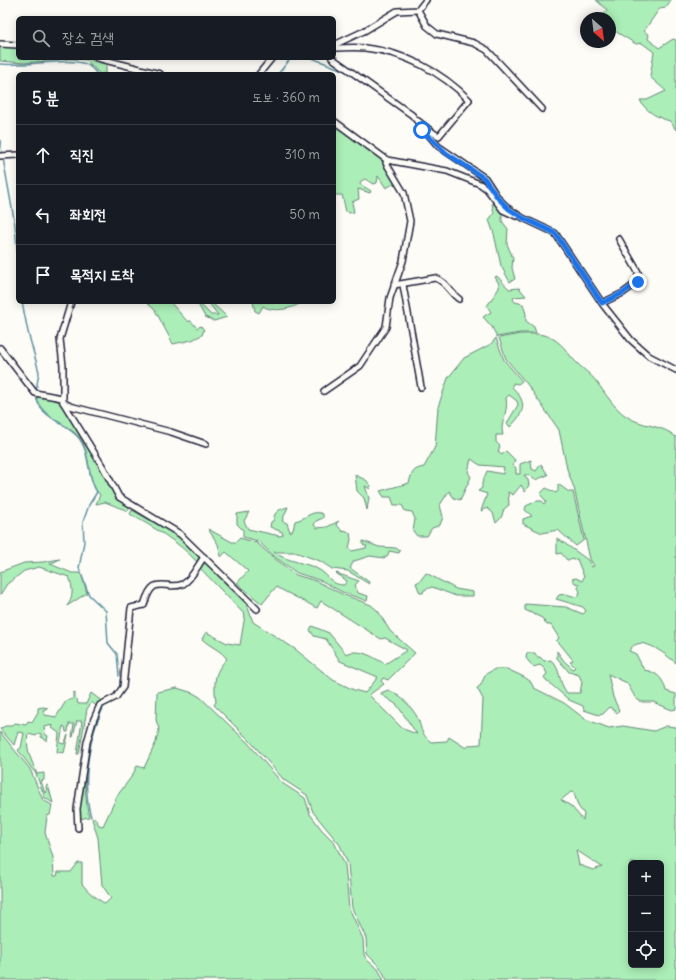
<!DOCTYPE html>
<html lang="ko">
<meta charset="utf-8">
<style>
:root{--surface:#171b24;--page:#20242c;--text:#f1f3f6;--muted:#9ea1a6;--line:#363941}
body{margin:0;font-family:Delius,"Poor Story",sans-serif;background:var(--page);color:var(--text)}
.controls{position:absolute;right:12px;bottom:12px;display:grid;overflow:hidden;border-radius:6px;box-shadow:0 2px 10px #0003}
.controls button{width:36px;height:36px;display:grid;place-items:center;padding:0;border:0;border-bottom:1px solid var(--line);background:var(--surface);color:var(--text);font:20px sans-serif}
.compass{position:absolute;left:580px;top:12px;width:36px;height:36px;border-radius:50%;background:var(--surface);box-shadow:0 2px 10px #0003;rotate:152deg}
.stop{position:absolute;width:12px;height:12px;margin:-9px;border:3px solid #1a73e8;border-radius:50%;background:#fff}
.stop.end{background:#1a73e8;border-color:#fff;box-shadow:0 1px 4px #0008}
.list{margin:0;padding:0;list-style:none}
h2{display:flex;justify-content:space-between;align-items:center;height:52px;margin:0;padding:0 16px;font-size:17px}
h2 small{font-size:13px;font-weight:400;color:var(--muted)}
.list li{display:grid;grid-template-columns:26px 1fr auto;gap:12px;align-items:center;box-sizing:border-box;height:60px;padding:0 16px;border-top:1px solid var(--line)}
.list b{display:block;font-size:15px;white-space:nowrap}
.list em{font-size:13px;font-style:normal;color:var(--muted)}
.icon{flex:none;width:22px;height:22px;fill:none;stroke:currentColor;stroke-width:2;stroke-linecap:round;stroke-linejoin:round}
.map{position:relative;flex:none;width:676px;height:980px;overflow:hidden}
.search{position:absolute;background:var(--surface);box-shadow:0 2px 10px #0003;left:16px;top:16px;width:320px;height:44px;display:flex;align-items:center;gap:10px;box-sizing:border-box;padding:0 14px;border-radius:6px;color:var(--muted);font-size:15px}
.panel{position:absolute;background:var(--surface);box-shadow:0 2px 10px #0003;left:16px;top:72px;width:320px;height:232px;border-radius:6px}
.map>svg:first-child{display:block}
.green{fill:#abeeb7;stroke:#668879;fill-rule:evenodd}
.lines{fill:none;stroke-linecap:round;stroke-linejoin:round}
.stream{stroke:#6293a0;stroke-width:1.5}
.minor-casing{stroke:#22223b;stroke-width:8}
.minor{stroke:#fdfcf7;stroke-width:5}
.route{stroke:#1a73e8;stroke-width:5}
</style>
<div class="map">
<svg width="676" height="980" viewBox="0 0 676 980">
<rect width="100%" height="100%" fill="#fdfcf7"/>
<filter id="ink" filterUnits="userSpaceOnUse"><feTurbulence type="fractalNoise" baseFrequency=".025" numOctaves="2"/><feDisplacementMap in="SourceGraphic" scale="8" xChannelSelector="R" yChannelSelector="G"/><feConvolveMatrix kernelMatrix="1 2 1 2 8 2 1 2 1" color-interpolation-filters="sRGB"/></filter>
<g filter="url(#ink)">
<g class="green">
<path d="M596,0H671L666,7L660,8L644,31L649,35L648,39L659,48L673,39L676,40V130L670,121C658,118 645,111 640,100H647L666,91L650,77L654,52L642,43L636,44L610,28V18H601L607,10Z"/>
<polygon points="0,47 18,48 18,58 83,58 106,64 106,73 100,74 86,60 69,59 24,63 0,61"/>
<polygon points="334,122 384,162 397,182 386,188 378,176 377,183 373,184 365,179 361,181 360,184 371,191 370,193 358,189 359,199 352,202 354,212 349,213 344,210 345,207 342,195 334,195"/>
<polygon points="495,203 502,211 502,221 508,229 507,244 513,258 512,268 515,279 510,282 501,266 494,234 489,220 494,213 492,204"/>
<polygon points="497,276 509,289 519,288 526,296 514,297 513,300 515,302 523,304 526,314 526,321 534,327 536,333 520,333 497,337 492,327 483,317 491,312 487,306 499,288 499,284 495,277"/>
<polygon points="146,302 170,302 187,321 191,321 197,328 201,326 204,330 202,335 192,340 173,344 155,310"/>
<polygon points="208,302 211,302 227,317 214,321 205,317 199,306 200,304 211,315 218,315"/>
<path d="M253,302H302C293,309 273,313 263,306L259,313L255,311Z"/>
<path d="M520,334C530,334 541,333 550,337C561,342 567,352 574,360C581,368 590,373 596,381C605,393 614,408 626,416C641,427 662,424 676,437V663C665,654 639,632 629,651L636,654L644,670C657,672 663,678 666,691L676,694V709L672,710L653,702H642L636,699L627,683L608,674L613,697L619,710L617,713L610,707L603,714L599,715L584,710L583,706L569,700L546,680L544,677L547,674L545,669L540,665L533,667L526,658L527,653H535L537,657H540L544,661L551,660C562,670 557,680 567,693H580L582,682L579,675L569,672L557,658V651L564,661L573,669L575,667L570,662L573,660L560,644L556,641L559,638L551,625H547L542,618L525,610V604L566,607L583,614L586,611L583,607L556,599L559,595L566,594L576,597L579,595L580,591L578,588L579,584L575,583L572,579L576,578L582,581L584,577L577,559L567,560L561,553L557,554V538L588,560L592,567L594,566L590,559L574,488L567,469L559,430L527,384L506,359L499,338Z"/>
<path d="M496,338L504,360L522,381L518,384L513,383L512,387C528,403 525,412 510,427L507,423L518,405L517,401L509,395L506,398C509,413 499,423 503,435H496V442L500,446L498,452L502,455L506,451L515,460L513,465L516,468V474H520V464L531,460L532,469L536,471L541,464L548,475L535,480L529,475H524L528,480L529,485L525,492L521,485L513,495L508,492L509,505L504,509L501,518L496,523L493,513L487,508L481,511L487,494L478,491L482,488V483L487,471L503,474L504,467L480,465L471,459L468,472L471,477L460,500L454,498L449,491L440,505L443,517L440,525L432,528L427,536H417L413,531L415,519L412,512L405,511L402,505H394L391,497H384L380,491L409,483C412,472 413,469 424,467L435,447L438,407L448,378L464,358L491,344Z"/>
<path d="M36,394L61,402L118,498L130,507L128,511L105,502L96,504L100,495C86,482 92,453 79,437C66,422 37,416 36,394Z"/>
<polygon points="355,475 366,480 371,486 370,489 365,486 369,498 367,510 364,498 357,491"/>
<polygon points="558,484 569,492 573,492 584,540 576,546 558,530 542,533 523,524 523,519 532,516 525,510 526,506 537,501 542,501 545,504 546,501 540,494 546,488 556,493 558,491"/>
<path d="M288,507L282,521L287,523L290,532L293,530L295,521C306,519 312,509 323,514V518L316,521L314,525L317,528L327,527L339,521L336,524L343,532L345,530L350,533L351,539L349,549L352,551L366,548L367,546L363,545V541L379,547L396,548L400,551L399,553L389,551L388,555L384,558L370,556L354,561L350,568L369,582V584L348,571L332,569L320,561L295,552H274C289,563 308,562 321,571C330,577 331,585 344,585L347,581L336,573L359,581L355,585L358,593L368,596L367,601L342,592L322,581L297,573L275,557L258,541L243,537V530L237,524V514L249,512L244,521L248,529L280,536L283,535L282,532L270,527L271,522L274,520C273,512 280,509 288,507Z"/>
<path d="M132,510L180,537L200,556L197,562C178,541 154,528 130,514Z"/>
<path d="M208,529L232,542H236L240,538L257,543L274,558L296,575L316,581L342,594L371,605L378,611L390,631L415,653L388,680L383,678L381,681L384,684L369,695L403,729L417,734L397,705L382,695L381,693L388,690C400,695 409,704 416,715C423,728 418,731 431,742L447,741L449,737L466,748L470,745L481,744L483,699L477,688L480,686L486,674L495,669H507L524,677L530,681L534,688L564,703L585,719L609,728L623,726L654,731L666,726L676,727V980H387L380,967L367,954L366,938L352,908L348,864L340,845L313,812L307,795L284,780L250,741L214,705L216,702C214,685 213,672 227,659C221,650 210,647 202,639L206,632L227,643L240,645L245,615L199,567L203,560L247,605L253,622L295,649L333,680L354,690L365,693L378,677L340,661L326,639L314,636L310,630L312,626L329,633L346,654C360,648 373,657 385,664L407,650L385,638L381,639L321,601L317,608L276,587L262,604L237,583L248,571L226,552L221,557L218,544ZM571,792L574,793L578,806L584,814L583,820L571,806L561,800ZM576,850L602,867L593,870L579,865ZM631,863H661V965H631Z"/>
<path d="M60,559L50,564L72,573H81L87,593L67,606C74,597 73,587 69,577L39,567L24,571L19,575L7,584L0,595V572L24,563L43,562Z"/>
<polygon points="426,573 456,589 473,592 473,596 456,596 432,587 424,590 423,593 420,593 416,583 420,581"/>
<polygon points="177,688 193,693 200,697 248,743 282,783 305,798 310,814 322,830 334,842 345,865 349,908 363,939 364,955 368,961 378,969 384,980 0,980 0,732 30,769 43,800 52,805 50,815 47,816 45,833 53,857 54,876 57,876 58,872 71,872 78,863 82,863 82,884 89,892 105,904 111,898 102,885 98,838 92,819 94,817 99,825 103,826 117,796 132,776 137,766 144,768 156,742 159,729 156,720 157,692"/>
<path d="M75,692V697L77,699L78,704H86L91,693L103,702L97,707L92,702L87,709L79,754H77L82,721H77L73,737H72L74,724H69L68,732H66L65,727L63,726L60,743L64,744L68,735L64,753L57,752L59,733L52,728L53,725L44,727L45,734L48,736L47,741L41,737V734L39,733L36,736L28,734C25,749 32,761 37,774L44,773V780L41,781L45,793L47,792L46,786L48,785L53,803L45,798L36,774L18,750L21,748L24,733L18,732L14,745L0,729L5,726H12L15,723L26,725L28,721L32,722L38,712V708L43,707L48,708L43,710L45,715L56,717L66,701L73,699V693Z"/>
<path d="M104,704L98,721L94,724C87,754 82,787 89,817L79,819L78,810C82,786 86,719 104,704Z"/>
</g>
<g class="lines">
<g class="stream">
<polyline points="312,58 348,72"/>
<path d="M0,64C23,67 68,57 86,64C90,66 94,70 97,74"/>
<polyline points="278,74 291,58"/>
<polyline points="0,140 2,154"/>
<polyline points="3,158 15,225 18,259"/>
<polyline points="22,302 28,332 39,372 36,391"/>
<path d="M36,395C38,417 65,422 78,437C91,452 86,476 97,492L89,505L83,522L84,542L79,568L89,595L106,611L108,643L117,654L119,676"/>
<polyline points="120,680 121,685"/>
<path d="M91,817C81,782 89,735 105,704"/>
</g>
<g class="minor-casing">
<g id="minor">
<polyline points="418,10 427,26 437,34 474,43 487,50 542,109"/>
<polyline points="0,44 18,45"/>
<polyline points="334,45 364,31 397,11 418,10 426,0"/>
<path d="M334,48C344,48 355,47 365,48C404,52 442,72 469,100L439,136L435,134L418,121"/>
<polyline points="97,58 160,74"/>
<polyline points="332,58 412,115 438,146 485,178 498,198 509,209 523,218 555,233 604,306 631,340 649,356 676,370"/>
<polyline points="259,74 272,58"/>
<polyline points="334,121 387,160 447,171 480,184 487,189 503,210 516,216"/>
<polyline points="0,156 18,155"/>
<path d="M394,285L435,278C446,281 450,293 459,299"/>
<polyline points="403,285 421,387"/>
<polyline points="71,302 60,339 63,366 63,402 70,406 171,432 206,444"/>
<polyline points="602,303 623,293 638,282 638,272 619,239"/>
<polyline points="0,348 35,393 62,398"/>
<polyline points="324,391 360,366 386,327 390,298 403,261 410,221 404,193 386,163 387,160"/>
<polyline points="63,402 103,467 119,497 180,534 257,609"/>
<path d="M78,828L77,809L87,742L93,721L100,705L116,697L123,687L131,608L144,605C154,571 165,592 183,584C191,580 198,565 204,557"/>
</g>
</g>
<use href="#minor" class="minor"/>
</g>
</g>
<g class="lines" filter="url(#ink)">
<polyline class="route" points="422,130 446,153 484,178 498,198 509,209 523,218 555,233 602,303 623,293 638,282"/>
</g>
</svg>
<div class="controls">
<button>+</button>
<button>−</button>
<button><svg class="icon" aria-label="locate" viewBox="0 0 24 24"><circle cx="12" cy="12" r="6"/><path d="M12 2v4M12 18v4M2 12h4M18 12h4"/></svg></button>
</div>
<svg class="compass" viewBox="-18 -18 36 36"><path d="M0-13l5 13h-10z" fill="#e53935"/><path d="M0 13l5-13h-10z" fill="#9ea1a6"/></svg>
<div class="stop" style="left:422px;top:130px"></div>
<div class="stop end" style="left:638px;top:282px"></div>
<div class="search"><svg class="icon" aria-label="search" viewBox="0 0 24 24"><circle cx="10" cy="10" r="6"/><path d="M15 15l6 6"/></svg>장소 검색</div>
<section class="panel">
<h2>5 분<small>도보 · 360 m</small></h2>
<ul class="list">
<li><svg class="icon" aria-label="ahead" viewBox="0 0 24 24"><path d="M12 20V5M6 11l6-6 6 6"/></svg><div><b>직진</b></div><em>310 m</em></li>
<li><svg class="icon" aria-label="left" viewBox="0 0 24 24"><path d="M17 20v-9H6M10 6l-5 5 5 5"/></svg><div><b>좌회전</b></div><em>50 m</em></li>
<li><svg class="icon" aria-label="arrive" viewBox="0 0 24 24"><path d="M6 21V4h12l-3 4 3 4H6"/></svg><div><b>목적지 도착</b></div></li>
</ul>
</section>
</div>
